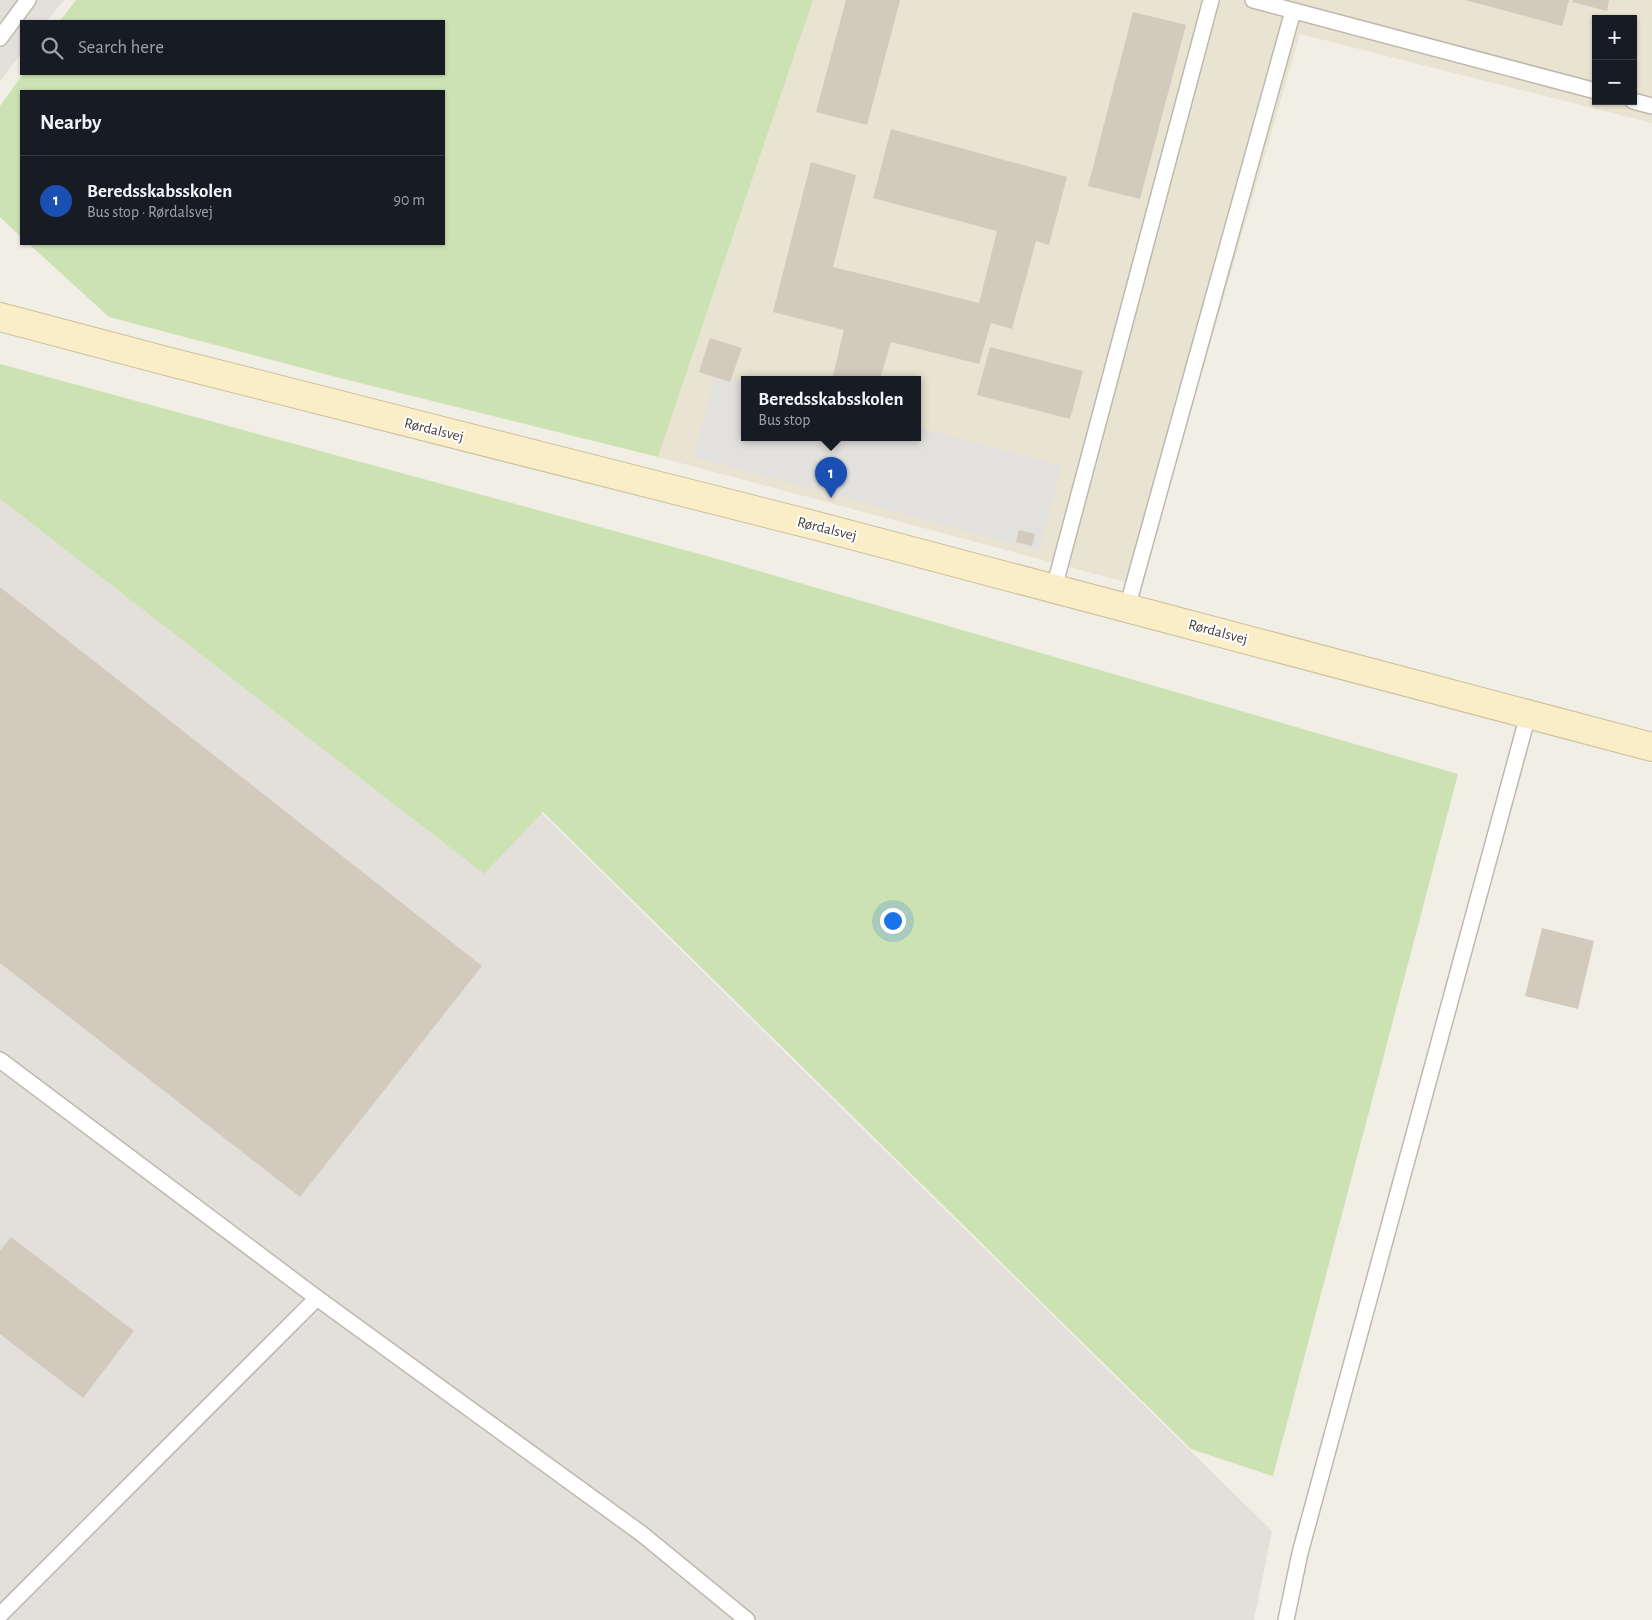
<!DOCTYPE html>
<meta charset="utf-8">
<style>
:root{--surface:#171b24;--page:#20242c;--text:#f1f3f6;--muted:#9ea1a6;--line:#363941;--accent:#db2777}
body{margin:0;font-family:"Alegreya Sans",sans-serif;background:var(--page);color:var(--text)}
.controls{position:absolute;right:15px;top:15px;display:grid;overflow:hidden;border-radius:0px;box-shadow:0 1px 4px #0004}
.controls button{width:45px;height:45px;display:grid;place-items:center;padding:0;border:0;border-bottom:1px solid var(--line);background:var(--surface);color:var(--text);font:25px sans-serif}
.you{position:absolute;left:892px;top:920px;width:18px;height:18px;margin:-12px;border:4px solid #fff;border-radius:50%;background:#1a73e8;box-shadow:0 0 0 8px #1a73e833}
.badge{display:grid;place-items:center;width:32px;height:32px;border-radius:50%;background:var(--accent);color:#fff;font-size:16px;font-weight:700}
.pin{position:absolute;translate:-50% -41px;filter:drop-shadow(0 1px 2px #0008)}
.pin::after{content:'';position:absolute;top:26px;width:18px;height:15px;background:inherit;clip-path:polygon(0 0,100% 0,50% 100%)}
.popup{position:absolute;left:741px;top:376px;width:180px;height:65px;box-sizing:border-box;display:grid;place-content:center;border-radius:0px;background:var(--surface);filter:drop-shadow(0 1px 4px #0005);font-size:16px;white-space:nowrap;color:var(--muted)}
.popup b{font-size:19px;color:var(--text)}
.popup::after{content:'';position:absolute;left:50%;top:100%;margin-left:-10px;border:10px solid transparent;border-top-color:var(--surface)}
.list{margin:0;padding:0;list-style:none}
h2{display:flex;justify-content:space-between;align-items:center;height:65px;margin:0;padding:0 20px;font-size:21px}
h2 small{font-size:16px;font-weight:400;color:var(--muted)}
.list li{display:grid;grid-template-columns:32px 1fr auto;gap:15px;align-items:center;box-sizing:border-box;height:90px;padding:0 20px;border-top:1px solid var(--line)}
.list b{display:block;font-size:19px;white-space:nowrap}
.list p{margin:0;font-size:16px;white-space:nowrap;color:var(--muted)}
.list em{font-size:16px;font-style:normal;color:var(--muted)}
.icon{flex:none;width:28px;height:28px;fill:none;stroke:currentColor;stroke-width:2;stroke-linecap:round;stroke-linejoin:round}
.map{position:relative;flex:none;width:1652px;height:1620px;overflow:hidden}
.search{position:absolute;background:var(--surface);box-shadow:0 1px 4px #0004;left:20px;top:20px;width:425px;height:55px;display:flex;align-items:center;gap:12px;box-sizing:border-box;padding:0 18px;border-radius:0px;color:var(--muted);font-size:19px}
.panel{position:absolute;background:var(--surface);box-shadow:0 1px 4px #0004;left:20px;top:90px;width:425px;height:155px;border-radius:0px}
.map>svg:first-child{display:block}
.industrial{fill:#e3e0db}
.education{fill:#e9e3d1;fill-rule:evenodd}
.green{fill:#cce2b3}
.parking{fill:#e3e1de}
.building{fill:#d2cabd}
.lines{fill:none;stroke-linecap:round;stroke-linejoin:round}
.lane-casing{stroke:#bfb8ad;stroke-width:18}
.secondary-casing{stroke:#cdc09a;stroke-width:30}
.lane{stroke:#fff;stroke-width:15}
.secondary{stroke:#f9eec8;stroke-width:28}
.labels{text-anchor:middle;dominant-baseline:central;stroke-width:4;stroke-linejoin:round;paint-order:stroke}
.street-label{font-size:15px;fill:#433e36;stroke:#fff}
</style>
<div class="map">
<svg width="1652" height="1620" viewBox="0 0 1652 1620">
<rect width="100%" height="100%" fill="#f1eee6"/>
<g class="industrial">
<polygon points="0,0 64,0 47,21 21,21 21,54 0,81"/>
<polygon points="0,499 484,874 533,805 1272,1531 1254,1620 0,1620"/>
</g>
<path class="education" d="M813,0H1652V123L1300,34L1140,586L658,457ZM1596,19H1633V101H1596ZM745,379H917V437H745Z"/>
<g class="green">
<polygon points="76,0 813,0 658,457 336,377 109,317 29,244 444,244 444,91 21,91 21,237 0,217 0,106 23,74 444,74 444,21 60,21"/>
<polygon points="0,364 714,558 1458,774 1273,1476 1191,1449 543,812 484,874 0,499"/>
</g>
<polygon class="parking" points="716,373 745,381 745,437 917,437 917,427 1062,466 1039,551 694,457"/>
<g class="building">
<polygon points="846,0 900,0 867,125 816,112"/>
<polygon points="1465,0 1569,0 1562,26"/>
<polygon points="1573,0 1609,0 1607,11 1572,2"/>
<polygon points="1133,12 1186,25 1140,199 1088,186"/>
<polygon points="891,129 1067,177 1049,245 1036,241 1012,329 991,323 979,364 891,342 880,379 832,379 844,330 773,312 811,162 856,175 833,267 979,303 997,231 873,198"/>
<polygon points="710,338 742,348 730,382 699,372"/>
<polygon points="990,347 1083,371 1070,419 977,395"/>
<polygon points="1019,530 1035,534 1032,546 1016,542"/>
<polygon points="0,587 482,966 300,1197 0,963"/>
<polygon points="1542,928 1594,941 1578,1009 1525,996"/>
<polygon points="11,1237 134,1331 83,1398 0,1334 0,1251"/>
</g>
<g class="lines">
<g class="lane-casing">
<g id="lane">
<polyline points="1253,0 1596,91"/>
<polyline points="0,38 28,0"/>
<polyline points="1633,101 1652,106"/>
<polyline points="1054,588 1211,0"/>
<polyline points="1127,608 1293,11"/>
<polyline points="0,1060 317,1298 642,1534 747,1620"/>
<polyline points="0,1615 317,1298"/>
<polyline points="1286,1620 1300,1553 1528,715"/>
</g>
</g>
<g class="secondary-casing">
<polyline id="secondary" points="0,317 170,362 821,527 1652,747"/>
</g>
<use href="#lane" class="lane"/>
<use href="#secondary" class="secondary"/>
</g>
<g class="labels">
<g class="street-label">
<text transform="translate(434 430) rotate(14)">Rørdalsvej</text>
<text transform="translate(827 529) rotate(14)">Rørdalsvej</text>
<text transform="translate(1218 632) rotate(15)">Rørdalsvej</text>
</g>
</g>
</svg>
<div class="controls">
<button>+</button>
<button>−</button>
</div>
<div class="you"></div>
<div class="pin badge" style="left:831px;top:498px;background:#1a4fb4">1</div>
<div class="popup"><b>Beredsskabsskolen</b>Bus stop</div>
<div class="search"><svg class="icon" aria-label="search" viewBox="0 0 24 24"><circle cx="10" cy="10" r="6"/><path d="M15 15l6 6"/></svg>Search here</div>
<section class="panel">
<h2>Nearby<small></small></h2>
<ul class="list">
<li><span class="badge" style="background:#1a4fb4">1</span><div><b>Beredsskabsskolen</b><p>Bus stop · Rørdalsvej</p></div><em>90 m</em></li>
</ul>
</section>
</div>
